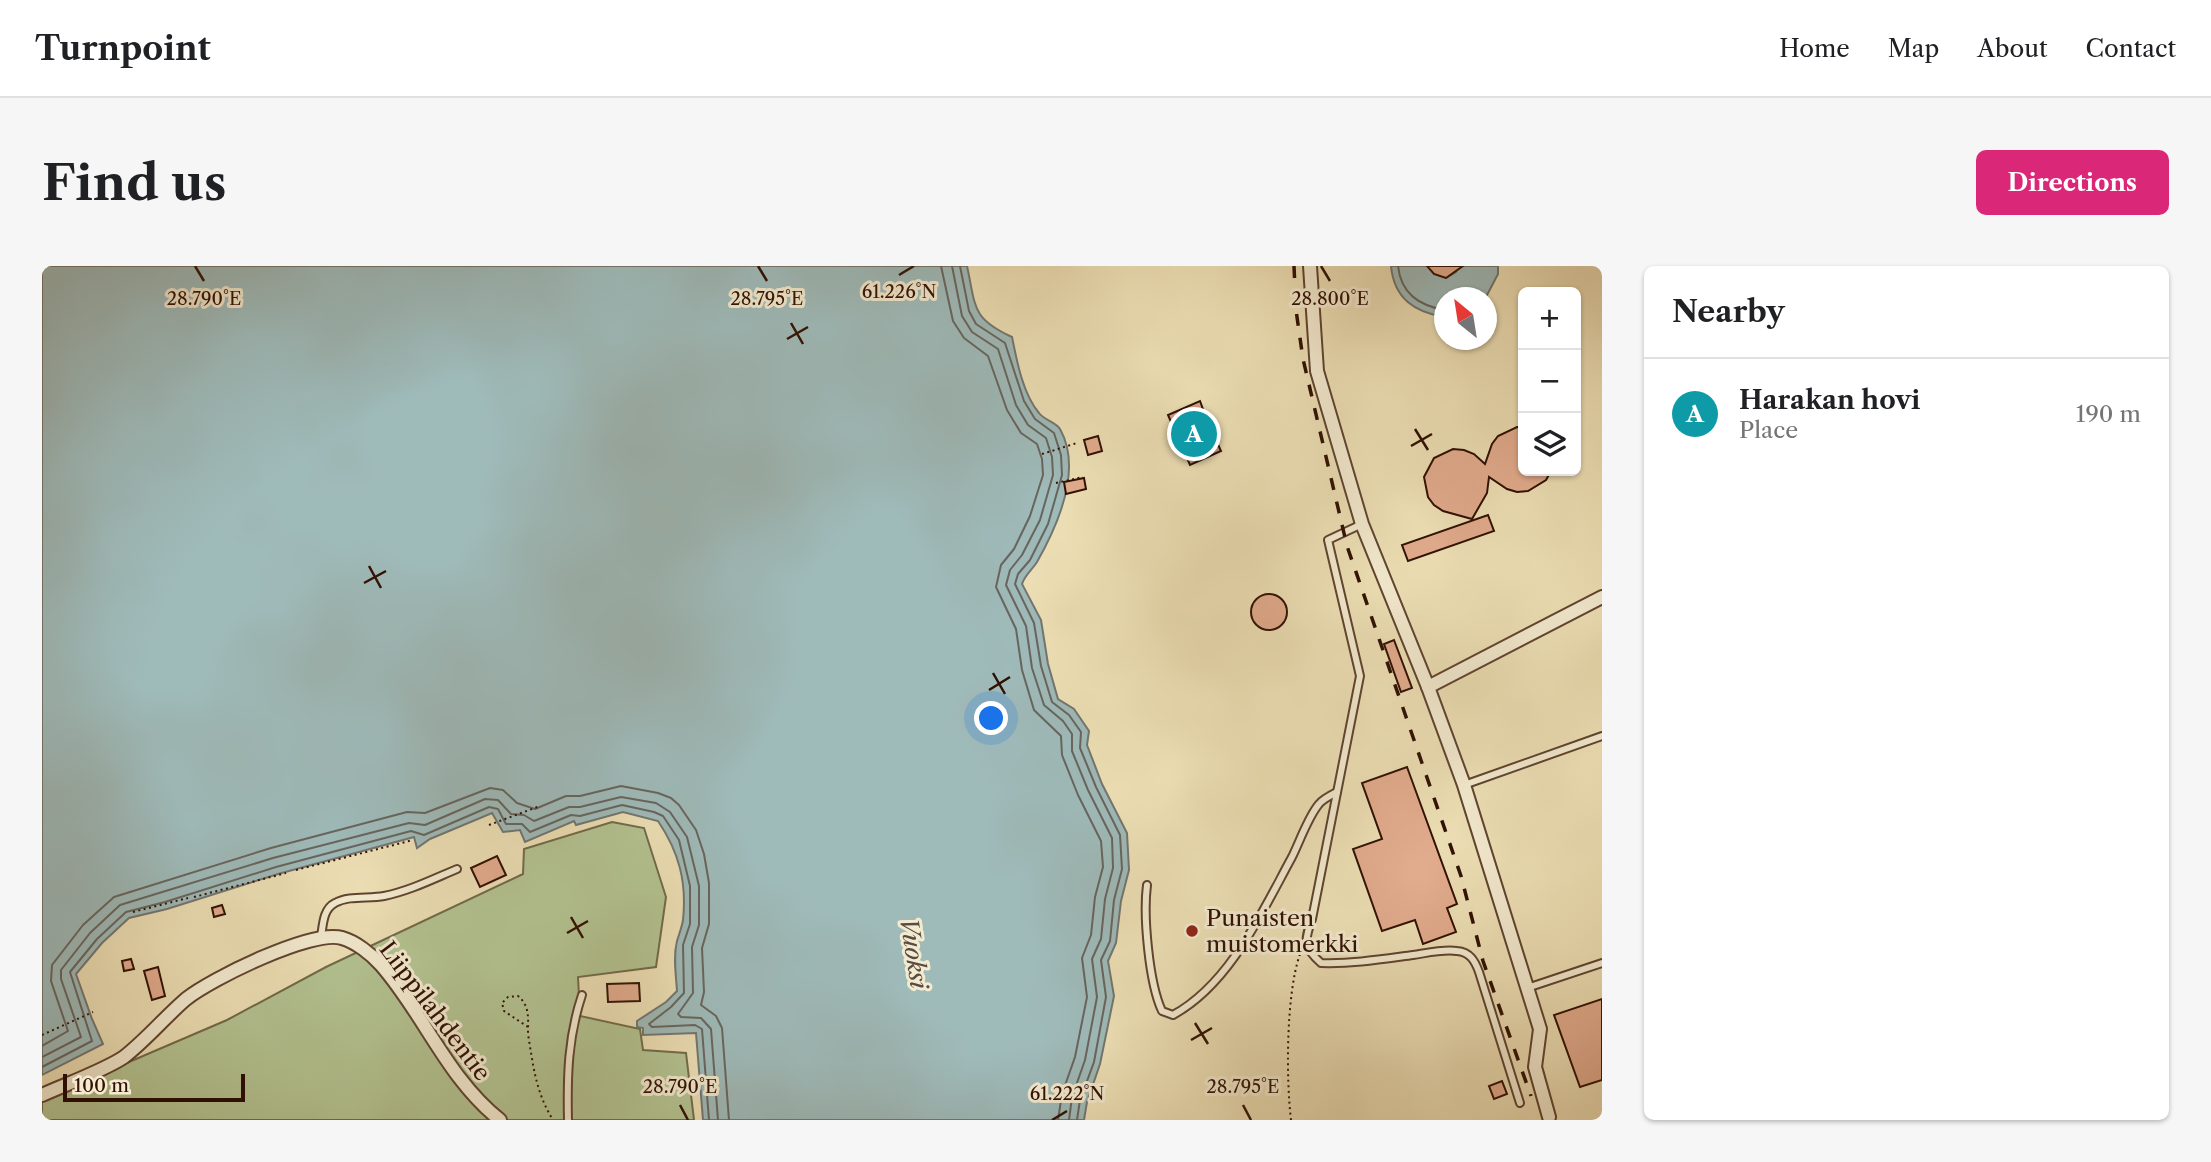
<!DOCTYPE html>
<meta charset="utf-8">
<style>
:root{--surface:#fff;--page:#f6f6f6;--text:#202124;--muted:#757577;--line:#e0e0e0;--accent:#db2777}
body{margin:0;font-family:"Libre Caslon Text",serif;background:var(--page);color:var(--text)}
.controls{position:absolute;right:21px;top:21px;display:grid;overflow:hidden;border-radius:10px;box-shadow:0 2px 5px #0004}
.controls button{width:63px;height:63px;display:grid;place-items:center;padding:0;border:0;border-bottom:2px solid var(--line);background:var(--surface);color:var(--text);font:35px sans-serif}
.compass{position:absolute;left:1392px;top:21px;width:63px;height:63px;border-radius:50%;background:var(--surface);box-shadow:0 2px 5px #0004;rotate:330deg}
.scale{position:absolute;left:21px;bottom:18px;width:182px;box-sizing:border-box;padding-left:7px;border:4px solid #301003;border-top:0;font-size:19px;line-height:24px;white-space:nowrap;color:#301003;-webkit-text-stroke:5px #f3eacf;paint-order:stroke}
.you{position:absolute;left:950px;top:453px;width:24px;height:24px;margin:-18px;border:5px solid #fff;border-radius:50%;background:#1a73e8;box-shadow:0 0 0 10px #1a73e833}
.badge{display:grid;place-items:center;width:46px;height:46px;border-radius:50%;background:var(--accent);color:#fff;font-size:23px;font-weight:700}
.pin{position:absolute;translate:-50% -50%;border:4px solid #fff;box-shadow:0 2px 7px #0006}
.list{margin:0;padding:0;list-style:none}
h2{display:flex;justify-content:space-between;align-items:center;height:91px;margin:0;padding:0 28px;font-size:30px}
h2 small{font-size:23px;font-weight:400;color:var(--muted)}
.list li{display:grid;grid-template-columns:46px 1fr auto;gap:21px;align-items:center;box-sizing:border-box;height:112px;padding:0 28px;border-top:2px solid var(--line)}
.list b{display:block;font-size:26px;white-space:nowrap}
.list p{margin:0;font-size:23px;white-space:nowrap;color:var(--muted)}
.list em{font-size:23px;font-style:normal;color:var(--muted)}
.icon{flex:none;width:38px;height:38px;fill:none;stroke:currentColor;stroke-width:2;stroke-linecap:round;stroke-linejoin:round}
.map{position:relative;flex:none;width:1560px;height:854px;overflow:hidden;border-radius:10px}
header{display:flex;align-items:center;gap:42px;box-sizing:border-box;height:98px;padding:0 35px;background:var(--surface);border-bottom:2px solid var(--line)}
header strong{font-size:33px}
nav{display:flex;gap:38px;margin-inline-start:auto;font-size:24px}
.intro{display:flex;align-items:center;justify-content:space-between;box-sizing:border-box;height:168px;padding:0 42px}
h1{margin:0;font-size:49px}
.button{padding:18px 32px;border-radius:10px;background:var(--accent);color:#fff;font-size:24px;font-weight:700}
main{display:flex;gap:42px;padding:0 42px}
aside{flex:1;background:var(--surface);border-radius:10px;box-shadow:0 2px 5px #0004}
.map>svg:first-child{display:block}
.green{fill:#b3c391;stroke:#726a4a;stroke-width:2}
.water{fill:#9ebab9;stroke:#727670;stroke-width:2}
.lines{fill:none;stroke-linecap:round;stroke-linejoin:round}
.shore{stroke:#67655e;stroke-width:2}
.building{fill:#e2ac8e;stroke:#301003;stroke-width:2}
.lane-casing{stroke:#5f4430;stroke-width:10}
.street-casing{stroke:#5f4430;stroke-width:16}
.path{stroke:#301003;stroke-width:2;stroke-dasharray:2 3.5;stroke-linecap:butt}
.lane{stroke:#f3eacf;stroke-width:6}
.street{stroke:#f3eacf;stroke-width:12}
.rail{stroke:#301003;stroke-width:3.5;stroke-dasharray:12 12;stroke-linecap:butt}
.ticks{fill:none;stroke:#301003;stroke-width:2.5}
.poi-dot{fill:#8f2418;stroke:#f3eacf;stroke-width:2.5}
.labels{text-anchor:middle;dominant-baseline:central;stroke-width:6;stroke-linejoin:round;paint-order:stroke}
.poi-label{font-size:23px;fill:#301003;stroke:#f3eacf;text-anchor:start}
.street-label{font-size:23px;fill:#301003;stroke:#f3eacf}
.water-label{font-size:24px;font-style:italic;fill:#564c43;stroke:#f3eacf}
.ticks-label{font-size:18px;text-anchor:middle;fill:#301003;stroke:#f3eacf;stroke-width:6;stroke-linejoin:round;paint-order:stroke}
</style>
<header>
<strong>Turnpoint</strong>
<nav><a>Home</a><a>Map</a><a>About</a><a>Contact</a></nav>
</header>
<div class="intro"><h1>Find us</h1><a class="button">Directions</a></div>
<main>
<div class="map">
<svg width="1560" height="854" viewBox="0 0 1560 854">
<rect width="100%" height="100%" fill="#eddfb5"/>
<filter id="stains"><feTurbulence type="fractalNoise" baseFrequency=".00286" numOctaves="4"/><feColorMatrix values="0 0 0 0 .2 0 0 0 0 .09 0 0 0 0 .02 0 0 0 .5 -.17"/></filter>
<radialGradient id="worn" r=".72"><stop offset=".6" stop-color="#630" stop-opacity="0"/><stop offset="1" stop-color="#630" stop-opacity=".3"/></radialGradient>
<polygon class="green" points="570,556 602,562 624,631 614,701 536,711 538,750 598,763 601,784 644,787 652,854 0,854 0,836 52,811 185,754 284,701 481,608 482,583"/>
<g class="water">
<path d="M0,0H925C934,41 929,52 970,71C975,96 981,128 997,147C1002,154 1014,156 1018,163C1041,204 1016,259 995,296C990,304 983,309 980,318L999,354L1006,398L1016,433L1032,443L1047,465L1045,479L1060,518L1085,567L1087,604L1079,635L1074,677L1066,695L1072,730L1058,798L1045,836L1042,854H661L654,767L601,769V762L595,761V755L624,736L635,725C634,709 631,691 635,675C637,668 640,661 641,654C645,616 637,586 616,555L581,546L534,559L532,555L483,576L478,564L461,566L450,547L388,573L375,582L372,571L236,608L125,643L87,652L60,677L34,708L50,753L61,778L0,809Z"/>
<path d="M1349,0H1387L1392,8L1404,12L1414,6L1417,0H1456V8L1444,31L1402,32V51C1373,46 1352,33 1349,0Z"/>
</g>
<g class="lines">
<g class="shore">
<polyline points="899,0 911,55 922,72 946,90 965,144 979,167 995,178 1000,193 1001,209 988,250 972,283 959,299 954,321 974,363 980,404 992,444 1019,470 1020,489 1036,529 1059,575 1061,601 1053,631 1049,669 1040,692 1045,731 1033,791 1020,828 1016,854"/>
<polyline points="910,0 920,50 930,66 956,83 974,139 986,159 1004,172 1010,191 1011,209 998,254 980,289 968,304 964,319 984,360 990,402 1002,439 1021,455 1030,468 1030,485 1046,524 1070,572 1071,602 1063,633 1059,673 1050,693 1055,731 1043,794 1030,831 1027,854"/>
<polyline points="918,0 927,45 934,58 963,77 982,135 993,153 1012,167 1019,189 1020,209 1006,258 988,294 976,308 973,318 992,357 999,400 1010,436 1027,449 1039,466 1038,482 1054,521 1078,569 1080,603 1072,634 1068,675 1059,694 1064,731 1052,796 1038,834 1035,854"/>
<path d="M1356,0C1359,28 1377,39 1402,44"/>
<polyline points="0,780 26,765 9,715 10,699 41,659 72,631 229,582 365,546 383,547 448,522 461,524 475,537 493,543 524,530 538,530 579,520 616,527 629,532 637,539 654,564 662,588 667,617 667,658 660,682 662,726 659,739 674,750 680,762 687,854"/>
<polyline points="0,791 39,771 19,713 19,704 48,667 78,639 231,592 367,557 383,559 443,533 456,534 469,548 482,549 492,555 527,541 538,541 579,531 614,537 628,546 645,571 657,620 657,659 650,681 651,727 636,748 639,751 659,752 669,763 676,854"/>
<polyline points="0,801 50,775 28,706 55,673 84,646 123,636 234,601 369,565 382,569 447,541 456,543 464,558 480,558 488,566 529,549 538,550 580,539 612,546 621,550 637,574 648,620 648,658 641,679 642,727 629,741 607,758 610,761 653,759 660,763 667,854"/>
</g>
</g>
<g class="building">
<polygon points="1385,0 1421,0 1404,12 1392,8"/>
<polygon points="1158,135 1162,146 1159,147 1171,175 1174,174 1179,185 1148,199 1126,149"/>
<polygon points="1475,161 1481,162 1481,205 1509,205 1504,214 1486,225 1475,226 1465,223 1447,211 1445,227 1430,253 1401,245 1392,239 1386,231 1382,211 1392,192 1411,183 1422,184 1432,188 1443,198 1450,178 1456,170"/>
<polygon points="1056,170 1060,185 1046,189 1042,174"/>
<polygon points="1042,212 1044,223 1024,228 1022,216"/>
<polygon points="1446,249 1452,265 1366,295 1360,279"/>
<circle cx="1227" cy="346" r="18"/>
<polygon points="1352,374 1370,422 1359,426 1342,378"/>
<polygon points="1365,501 1415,638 1405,642 1414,666 1381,678 1373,654 1340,665 1311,583 1340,573 1320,517"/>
<polygon points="455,590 464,609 438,621 429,602"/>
<polygon points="180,639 183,648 172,651 170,642"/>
<polygon points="89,693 92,703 82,705 80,695"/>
<polygon points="116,701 123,730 110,734 102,705"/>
<polygon points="597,717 598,735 566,736 565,718"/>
<polygon points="1560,733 1560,814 1538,821 1512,749"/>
<polygon points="1460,815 1465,828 1452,833 1447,820"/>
</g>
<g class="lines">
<g class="lane-casing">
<g id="lane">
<path d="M1320,258L1286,274L1318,410L1270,653C1262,675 1261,681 1279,697C1310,698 1341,693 1371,689C1385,687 1401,683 1415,685C1428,686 1433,695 1437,706L1478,837"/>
<polyline points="1422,519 1560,470"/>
<path d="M1105,619C1101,650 1107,717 1120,745L1131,749C1188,718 1220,646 1250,591C1258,575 1266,551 1277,538C1281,533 1289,529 1295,526"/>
<path d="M279,671C281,659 281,643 293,637C307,629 327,633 342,630C367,625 391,613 415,603"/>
<polyline points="1485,722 1560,697"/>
<path d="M526,854C525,810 526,771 540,729"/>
</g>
</g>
<g class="street-casing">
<g id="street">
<polyline points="1268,0 1275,105 1320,258 1386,421"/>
<path d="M0,829C22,819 63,804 82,791C104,774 123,751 144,733C169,713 270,663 300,672C314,676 329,688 339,699C382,748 405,812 458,854"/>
<polyline points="1507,851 1493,801 1498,763 1422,519 1386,421 1560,331"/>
</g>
</g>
<g class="path">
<polyline points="1000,188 1035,177"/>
<polyline points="1014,217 1041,211"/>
<polyline points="447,559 498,540"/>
<polyline points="254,604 371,574"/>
<polyline points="152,631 244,607"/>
<polyline points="91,646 146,632"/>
<path d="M486,761L462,745L460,737L466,731L476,730C488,740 486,752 486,768C491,799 494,827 511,854"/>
<polyline points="0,769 51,746"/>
<path d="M1249,854C1244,812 1244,728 1258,688"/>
</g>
<use href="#lane" class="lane"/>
<use href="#street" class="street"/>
<polyline class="rail" points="1252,0 1254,44 1261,93 1305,280 1419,610 1441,695 1489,830"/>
</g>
<path class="ticks" d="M153,0L162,15M716,0L725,15M1279,0L1288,15M857,9L872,0M749,57L761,78M745,73L766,61M1373,163L1386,184M1369,180L1390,168M327,300L339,322M322,317L344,305M951,407L963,428M947,424L968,411M529,651L541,672M525,667L546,655M1153,757L1166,778M1149,774L1170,762M638,839L646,854M1201,839L1209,854M1010,854L1025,845"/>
<circle class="poi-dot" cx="1150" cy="665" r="7"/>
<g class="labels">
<g class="poi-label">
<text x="1164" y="652">Punaisten<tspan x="1164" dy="26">muistomerkki</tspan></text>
</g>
<g class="street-label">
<text transform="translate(393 745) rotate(53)">Liippilahdentie</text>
</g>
<g class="water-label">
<text transform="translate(872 687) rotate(81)">Vuoksi</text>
</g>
</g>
<g class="ticks-label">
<text x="857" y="32">61.226°N</text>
<text x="725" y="39">28.795°E</text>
<text x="1288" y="39">28.800°E</text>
<text x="162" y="39">28.790°E</text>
<text x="638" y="827">28.790°E</text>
<text x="1201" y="827">28.795°E</text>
<text x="1025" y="834">61.222°N</text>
</g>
<rect width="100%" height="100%" filter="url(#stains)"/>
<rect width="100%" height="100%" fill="url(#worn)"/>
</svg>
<div class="controls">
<button>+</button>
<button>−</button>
<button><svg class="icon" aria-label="layers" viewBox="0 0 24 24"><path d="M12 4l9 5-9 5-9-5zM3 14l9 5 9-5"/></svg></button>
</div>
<svg class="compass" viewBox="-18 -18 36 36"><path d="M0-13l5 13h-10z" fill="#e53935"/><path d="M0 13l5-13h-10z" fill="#757577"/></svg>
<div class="scale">100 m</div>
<div class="you"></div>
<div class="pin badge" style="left:1152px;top:168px;background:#0f9aa8">A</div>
</div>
<aside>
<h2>Nearby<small></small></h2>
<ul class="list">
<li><span class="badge" style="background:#0f9aa8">A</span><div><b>Harakan hovi</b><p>Place</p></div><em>190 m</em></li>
</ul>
</aside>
</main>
